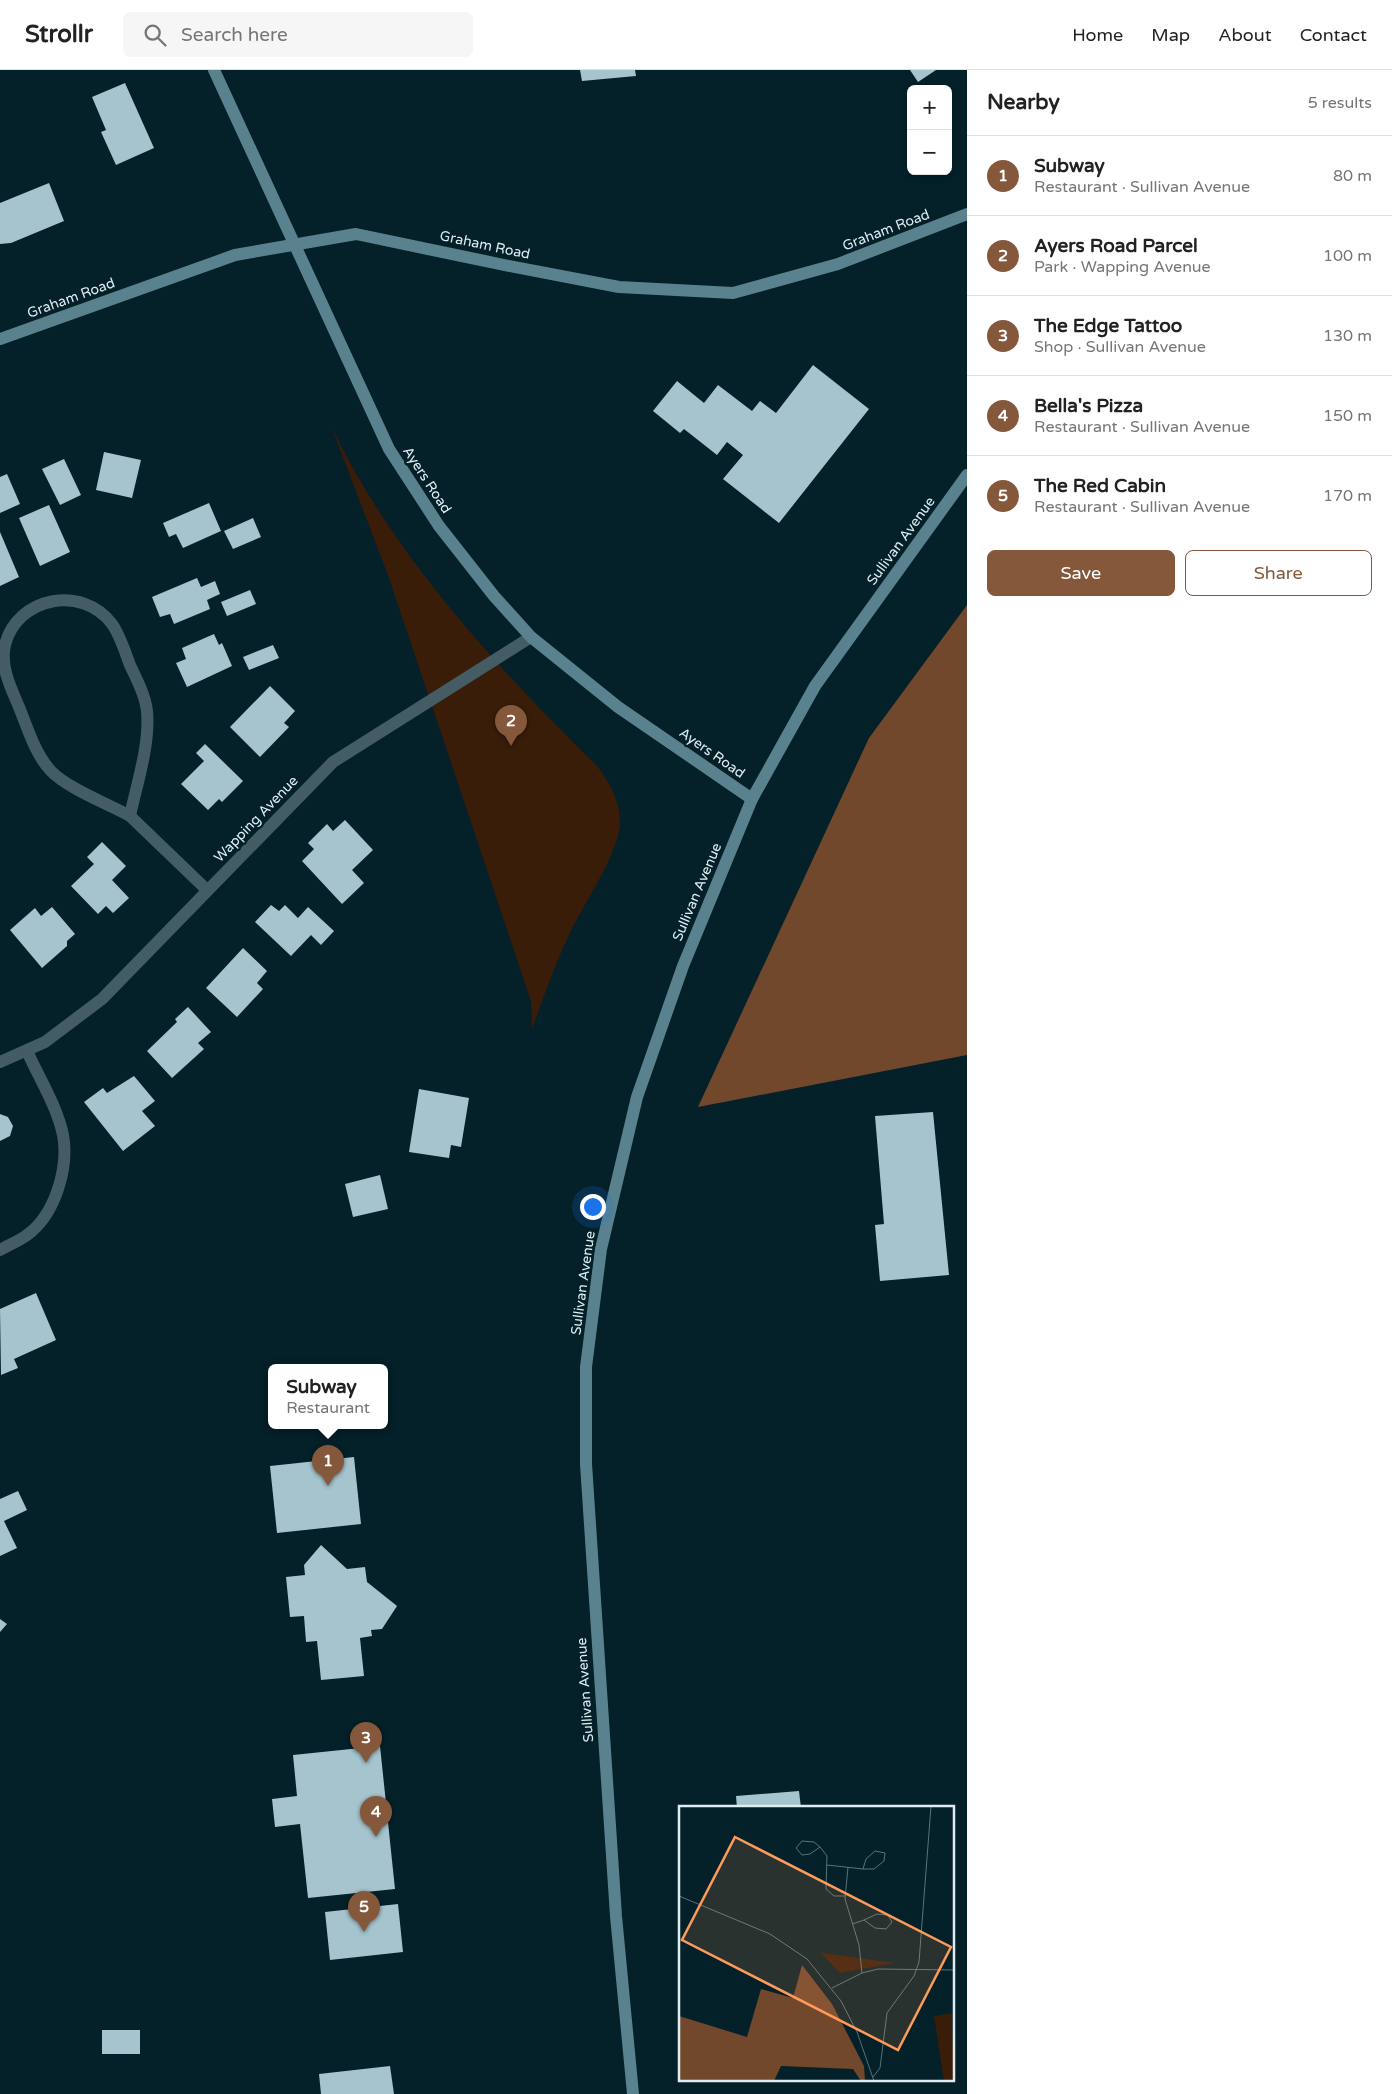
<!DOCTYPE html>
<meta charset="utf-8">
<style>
:root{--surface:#fff;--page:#f6f6f6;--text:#222;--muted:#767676;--line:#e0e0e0;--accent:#85583b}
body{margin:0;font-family:"Varela Round",sans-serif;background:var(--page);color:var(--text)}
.controls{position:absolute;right:15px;top:15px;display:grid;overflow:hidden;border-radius:8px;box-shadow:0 2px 8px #0003}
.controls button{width:45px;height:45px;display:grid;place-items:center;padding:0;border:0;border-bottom:1px solid var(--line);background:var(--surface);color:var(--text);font:25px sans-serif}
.you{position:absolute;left:592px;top:1136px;width:18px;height:18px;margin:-12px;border:4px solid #fff;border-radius:50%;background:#1a73e8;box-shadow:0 0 0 8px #1a73e833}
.badge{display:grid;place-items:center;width:32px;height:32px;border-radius:50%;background:var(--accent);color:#fff;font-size:16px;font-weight:700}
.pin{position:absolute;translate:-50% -41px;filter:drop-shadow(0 1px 2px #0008)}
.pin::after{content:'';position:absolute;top:26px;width:18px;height:15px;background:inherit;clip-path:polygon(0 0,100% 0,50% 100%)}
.popup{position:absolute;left:268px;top:1294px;width:120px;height:65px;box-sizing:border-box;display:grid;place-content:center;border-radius:8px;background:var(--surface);filter:drop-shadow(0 1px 4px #0005);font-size:16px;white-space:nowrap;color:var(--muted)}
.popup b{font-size:19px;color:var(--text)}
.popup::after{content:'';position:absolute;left:50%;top:100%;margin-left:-10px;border:10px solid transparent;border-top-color:var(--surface)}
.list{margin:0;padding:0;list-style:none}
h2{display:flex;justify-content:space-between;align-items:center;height:65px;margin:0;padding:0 20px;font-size:21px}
h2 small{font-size:16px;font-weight:400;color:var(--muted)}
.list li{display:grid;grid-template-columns:32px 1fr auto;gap:15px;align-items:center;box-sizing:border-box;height:80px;padding:0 20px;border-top:1px solid var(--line)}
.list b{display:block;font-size:19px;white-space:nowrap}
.list p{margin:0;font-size:16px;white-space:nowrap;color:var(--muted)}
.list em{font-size:16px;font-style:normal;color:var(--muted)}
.actions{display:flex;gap:10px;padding:15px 20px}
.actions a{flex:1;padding:11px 0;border:1px solid var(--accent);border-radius:8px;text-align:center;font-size:18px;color:var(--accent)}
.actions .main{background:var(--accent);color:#fff}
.icon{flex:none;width:28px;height:28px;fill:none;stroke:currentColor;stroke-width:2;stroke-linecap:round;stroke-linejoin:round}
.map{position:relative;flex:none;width:967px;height:2024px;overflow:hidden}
header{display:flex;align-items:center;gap:30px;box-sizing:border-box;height:70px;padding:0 25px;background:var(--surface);border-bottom:1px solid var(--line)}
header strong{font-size:24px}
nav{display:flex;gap:28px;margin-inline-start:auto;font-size:18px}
.search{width:350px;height:45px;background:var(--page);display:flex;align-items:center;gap:12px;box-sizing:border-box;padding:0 18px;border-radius:8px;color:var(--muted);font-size:19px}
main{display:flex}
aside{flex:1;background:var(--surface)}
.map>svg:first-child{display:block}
.green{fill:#3a1d09}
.forest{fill:#72482d}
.building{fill:#a5c4ce}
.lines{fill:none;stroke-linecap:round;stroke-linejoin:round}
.street{stroke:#445d65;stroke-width:12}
.secondary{stroke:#5a828e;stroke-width:12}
.labels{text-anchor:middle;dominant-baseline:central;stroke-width:5;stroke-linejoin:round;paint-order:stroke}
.street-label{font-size:14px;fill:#ddedf2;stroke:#042028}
.inset-road{fill:none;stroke:#5b7279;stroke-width:1}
.view{fill:#ff9b5a;fill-opacity:0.15;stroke:#ff9b5a;stroke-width:2.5}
.inset-edge{fill:none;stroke:#ddedf2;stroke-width:2.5}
</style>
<header>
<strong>Strollr</strong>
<div class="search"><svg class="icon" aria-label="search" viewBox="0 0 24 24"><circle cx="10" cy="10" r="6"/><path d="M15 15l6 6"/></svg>Search here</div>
<nav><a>Home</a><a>Map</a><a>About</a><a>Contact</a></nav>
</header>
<main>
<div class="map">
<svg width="967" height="2024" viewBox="0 0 967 2024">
<rect width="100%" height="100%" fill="#042028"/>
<path class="green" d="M330,353C389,481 498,599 598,697C610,714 620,731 620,753C619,784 582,836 568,867C554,897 543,928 532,959L531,931L389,508Z"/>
<polygon class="forest" points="967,535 967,985 698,1037 869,668"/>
<g class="building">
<polygon points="580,0 635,0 636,6 582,11"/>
<polygon points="910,0 936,0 918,12"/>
<polygon points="125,13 154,78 116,95 101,62 106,60 92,27"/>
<polygon points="49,113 64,151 11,173 0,174 0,133"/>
<polygon points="813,295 869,339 779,453 723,409 743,385 727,372 717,385 684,359 680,363 653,341 677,311 704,333 718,315 752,341 760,331 776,343"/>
<polygon points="104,382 141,390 132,428 96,420"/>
<polygon points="64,389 81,425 60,435 42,399"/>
<polygon points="7,404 20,434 0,443 0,407"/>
<polygon points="209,433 221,461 183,478 176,464 169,467 163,453"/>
<polygon points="49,435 70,482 40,496 19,448"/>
<polygon points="253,448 261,467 233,479 224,461"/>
<polygon points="0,462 19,507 0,516"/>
<polygon points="197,508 201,517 215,511 220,524 207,530 210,539 174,554 170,544 160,547 152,527"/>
<polygon points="250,520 256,534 227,546 221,532"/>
<polygon points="214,564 219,575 222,573 232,596 187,617 176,593 186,589 182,578"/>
<polygon points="273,575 279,588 249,600 243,587"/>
<polygon points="270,616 295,641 284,653 289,657 260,687 230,657"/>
<polygon points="205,674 243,711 222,732 219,729 208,740 181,714 204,691 196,683"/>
<polygon points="345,750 373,780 352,800 364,813 342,834 302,791 314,779 308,773 327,754 333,761"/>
<polygon points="102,772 126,796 112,810 129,828 113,843 106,836 98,844 71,816 94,794 87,787"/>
<polygon points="271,835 279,841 285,835 298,848 308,837 334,861 321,875 311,865 291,886 255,852"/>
<polygon points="52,837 75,864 67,871 67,876 42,898 10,860 35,838 41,846"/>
<polygon points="243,878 267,901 257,913 263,919 237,947 206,918"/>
<polygon points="188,937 211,962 198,973 204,979 172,1008 147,981 177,952 175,949"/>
<polygon points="134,1006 155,1031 142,1041 155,1056 123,1081 84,1032 103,1018 107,1023"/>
<polygon points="419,1019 469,1028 461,1077 451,1075 449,1088 409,1082"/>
<polygon points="933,1042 949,1205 880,1211 875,1155 884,1154 875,1046"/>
<polygon points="0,1044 8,1047 13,1056 10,1066 0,1071"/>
<polygon points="380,1105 388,1139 353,1147 345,1114"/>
<polygon points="36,1223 56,1270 14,1289 18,1298 1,1305 0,1239"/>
<polygon points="354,1387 361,1454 277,1463 270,1396"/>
<polygon points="18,1421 27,1440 4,1451 17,1478 0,1486 0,1429"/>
<polygon points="321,1475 347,1499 365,1497 367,1512 397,1536 382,1559 371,1560 372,1566 360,1568 364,1606 321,1610 317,1571 306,1572 304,1546 290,1547 286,1507 305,1505 304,1495"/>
<polygon points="0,1549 7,1554 0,1562"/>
<polygon points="380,1676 395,1819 308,1828 300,1754 275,1757 272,1729 297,1726 293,1685"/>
<polygon points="799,1721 801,1738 737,1738 736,1726"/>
<polygon points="398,1834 403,1882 330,1890 325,1842"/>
<rect x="102" y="1960" width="38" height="24"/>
<polygon points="390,1996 394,2024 321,2024 319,2004"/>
</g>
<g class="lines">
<g class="street">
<path d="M130,746C108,734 67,718 51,701C35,684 28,659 19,637C11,618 0,597 5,575C17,527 82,514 112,554C120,565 125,582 130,595C137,610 145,625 147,641C150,675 137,713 130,746L207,820"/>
<polyline points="0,992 45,972 102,929 333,692 531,567"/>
<path d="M0,1180C9,1175 19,1171 27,1165C55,1145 69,1098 63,1065C57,1036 39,1008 27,981"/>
</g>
<g class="secondary">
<polyline points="214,0 389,379 439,456 494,526 531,567 618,637 752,729"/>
<polyline points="0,269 235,185 356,164 504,195 619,217 733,223 838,194 967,144"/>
<polyline points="633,2024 616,1846 586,1394 586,1297 601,1179 637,1027 683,896 752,729 815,616 967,405"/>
</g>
</g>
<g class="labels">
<g class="street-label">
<text transform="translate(886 160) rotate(-21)">Graham Road</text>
<text transform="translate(485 175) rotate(12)">Graham Road</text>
<text transform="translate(71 228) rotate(-20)">Graham Road</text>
<text transform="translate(427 410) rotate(57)">Ayers Road</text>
<text transform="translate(901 471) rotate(-54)">Sullivan Avenue</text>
<text transform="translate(712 683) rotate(35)">Ayers Road</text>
<text transform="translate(256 749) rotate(-46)">Wapping Avenue</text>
<text transform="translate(697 822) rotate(-67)">Sullivan Avenue</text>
<text transform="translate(583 1213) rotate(-82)">Sullivan Avenue</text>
<text transform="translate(585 1620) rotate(-94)">Sullivan Avenue</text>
</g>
</g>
<g transform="translate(679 1736)">
<rect width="275" height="275" fill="#042028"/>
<path d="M141,146L144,147L216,157L161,167ZM273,207L275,273L265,275L255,210Z" fill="#3a1d09"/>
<path d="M123,159L153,198L185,260L186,275H182L174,263L102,260L95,275H0V210L68,231L82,183L114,192Z" fill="#72482d"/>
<path class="inset-road" d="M123,35L135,36L141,41L131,48L123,49L117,42ZM141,41L148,50L147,83L155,90H166M148,59L184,63H195L205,55L206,47L196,45L187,53L184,63M169,61L166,93L180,139L183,167M0,90L91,128L128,153L162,195L178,226L195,275M173,118L185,114L196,122L207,123L213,116L209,109L198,108L185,114M153,182L183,167L199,163L275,164M194,271L201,262L208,207L235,170L240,156L252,0"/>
<path class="view" d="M56,31L272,141L219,244L3,134Z"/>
<rect width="275" height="275" class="inset-edge"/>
</g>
</svg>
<div class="controls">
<button>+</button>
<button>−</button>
</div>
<div class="you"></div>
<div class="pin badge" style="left:328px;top:1416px">1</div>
<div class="popup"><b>Subway</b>Restaurant</div>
<div class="pin badge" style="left:511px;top:676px">2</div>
<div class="pin badge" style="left:366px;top:1693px">3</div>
<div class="pin badge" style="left:376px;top:1767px">4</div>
<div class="pin badge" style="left:364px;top:1862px">5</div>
</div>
<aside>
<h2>Nearby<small>5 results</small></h2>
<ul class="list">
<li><span class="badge">1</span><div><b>Subway</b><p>Restaurant · Sullivan Avenue</p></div><em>80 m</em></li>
<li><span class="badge">2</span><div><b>Ayers Road Parcel</b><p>Park · Wapping Avenue</p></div><em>100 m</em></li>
<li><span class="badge">3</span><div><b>The Edge Tattoo</b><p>Shop · Sullivan Avenue</p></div><em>130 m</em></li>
<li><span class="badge">4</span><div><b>Bella's Pizza</b><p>Restaurant · Sullivan Avenue</p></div><em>150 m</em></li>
<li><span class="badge">5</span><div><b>The Red Cabin</b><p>Restaurant · Sullivan Avenue</p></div><em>170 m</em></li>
</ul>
<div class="actions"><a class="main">Save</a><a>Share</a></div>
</aside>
</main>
